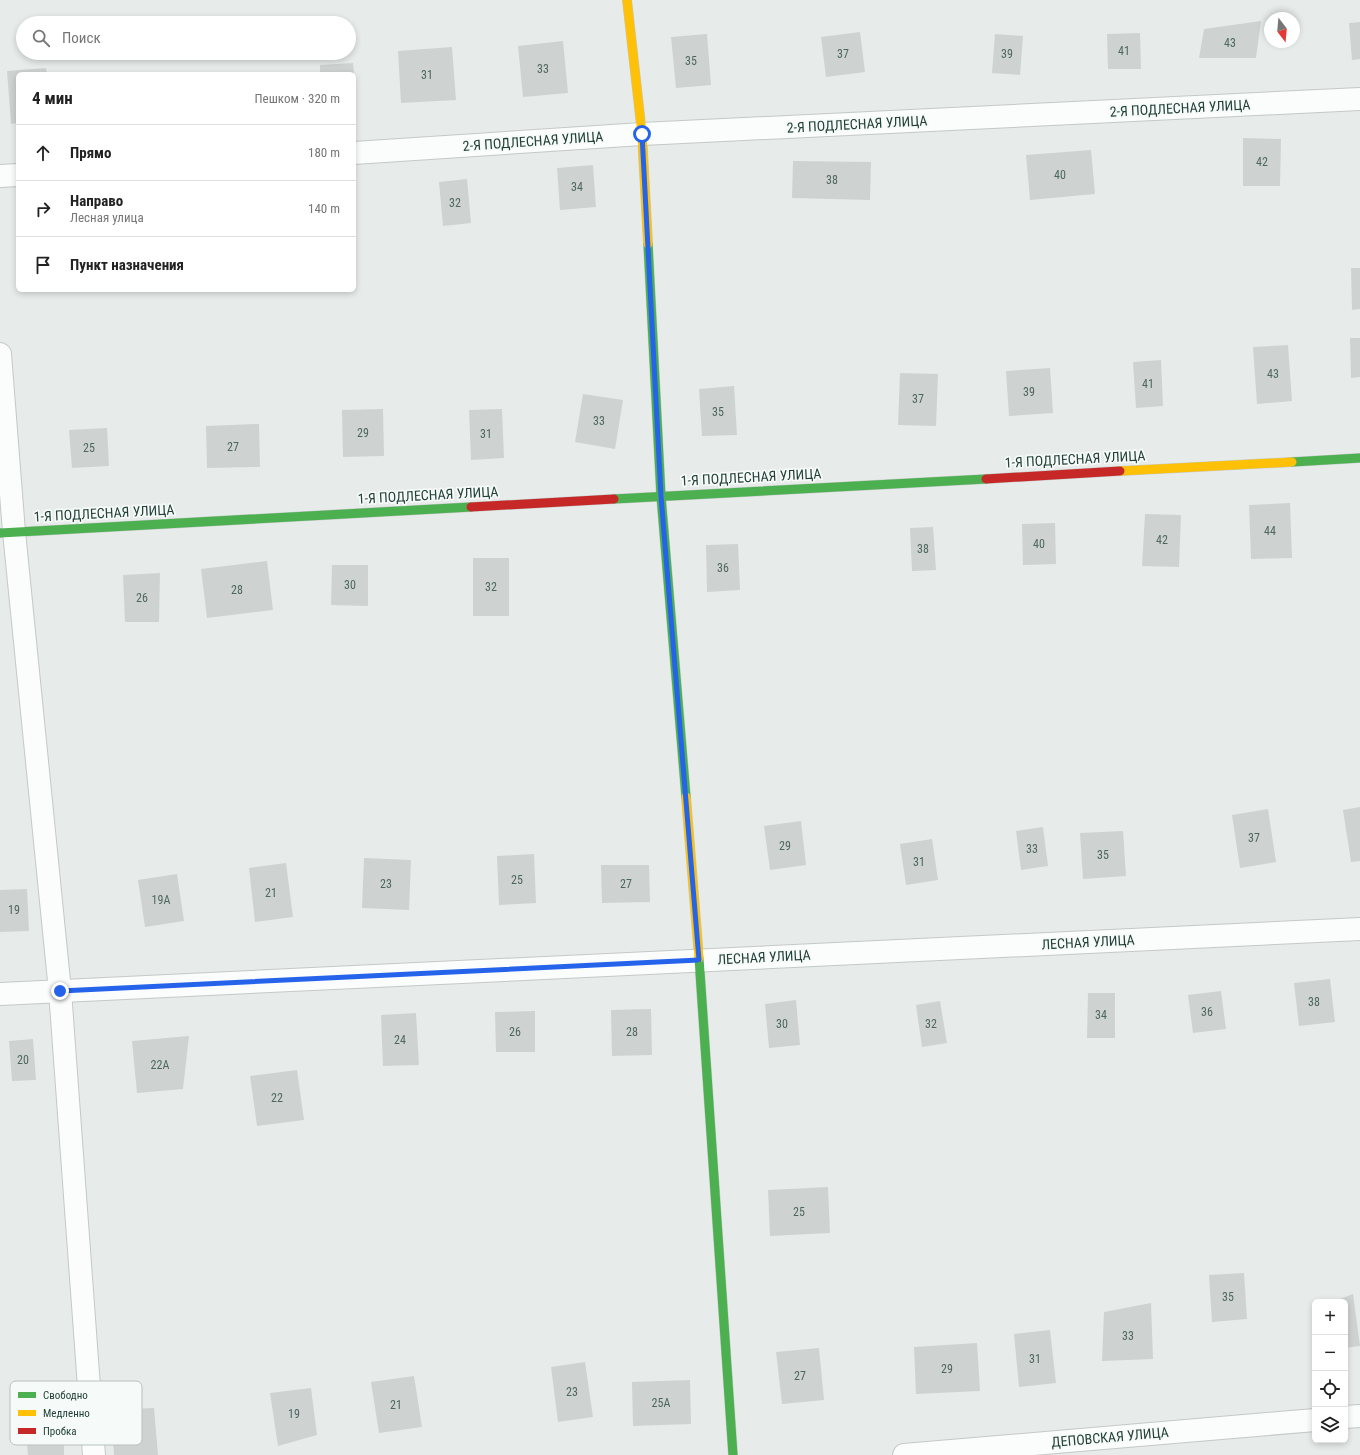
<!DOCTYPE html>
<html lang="ru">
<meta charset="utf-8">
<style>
:root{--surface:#fff;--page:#f6f6f6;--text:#222;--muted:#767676;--line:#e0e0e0}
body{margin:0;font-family:"Roboto Condensed",sans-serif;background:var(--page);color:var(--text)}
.controls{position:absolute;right:12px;bottom:12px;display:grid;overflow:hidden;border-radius:6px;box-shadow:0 2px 6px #0003}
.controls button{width:36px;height:36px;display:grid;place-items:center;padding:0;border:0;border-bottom:1px solid var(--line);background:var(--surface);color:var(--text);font:20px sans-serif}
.compass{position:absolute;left:1264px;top:12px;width:36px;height:36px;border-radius:50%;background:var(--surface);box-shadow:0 2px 6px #0003;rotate:164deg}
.stop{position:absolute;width:12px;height:12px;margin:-9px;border:3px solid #2563eb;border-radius:50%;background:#fff}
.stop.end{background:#2563eb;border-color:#fff;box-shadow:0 1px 4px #0008}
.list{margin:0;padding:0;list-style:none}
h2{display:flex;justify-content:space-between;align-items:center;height:52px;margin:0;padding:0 16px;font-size:17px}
h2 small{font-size:13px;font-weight:400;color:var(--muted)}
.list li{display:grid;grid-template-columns:26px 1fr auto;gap:12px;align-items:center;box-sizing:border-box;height:56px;padding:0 16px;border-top:1px solid var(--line)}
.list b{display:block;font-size:15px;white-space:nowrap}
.list p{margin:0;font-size:13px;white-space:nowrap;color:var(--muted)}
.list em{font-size:13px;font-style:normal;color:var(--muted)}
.icon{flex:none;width:22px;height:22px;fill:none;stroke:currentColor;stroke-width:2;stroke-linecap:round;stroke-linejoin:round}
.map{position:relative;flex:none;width:1360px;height:1455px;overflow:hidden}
.search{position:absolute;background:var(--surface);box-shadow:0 2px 6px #0003;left:16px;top:16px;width:340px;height:44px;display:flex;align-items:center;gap:10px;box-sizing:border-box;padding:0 14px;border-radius:22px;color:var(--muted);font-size:15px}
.panel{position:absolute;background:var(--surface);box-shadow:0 2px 6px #0003;left:16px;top:72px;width:340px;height:220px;border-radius:6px}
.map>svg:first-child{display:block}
.building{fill:#ced3d1}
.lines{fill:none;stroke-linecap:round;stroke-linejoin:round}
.street-casing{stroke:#c4c9c7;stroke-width:24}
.fast-casing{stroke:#c2cac7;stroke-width:10}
.slow-casing{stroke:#c2cac7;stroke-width:10}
.jam-casing{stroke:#c2cac7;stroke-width:10}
.street{stroke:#fbfcfc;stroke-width:22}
.fast{stroke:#4caf50;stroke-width:9}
.slow{stroke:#ffc107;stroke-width:9}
.jam{stroke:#c62828;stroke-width:9}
.route{stroke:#2563eb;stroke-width:5}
.labels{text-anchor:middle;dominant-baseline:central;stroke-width:3.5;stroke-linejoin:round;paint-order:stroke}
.number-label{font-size:12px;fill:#4e6660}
.street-label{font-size:14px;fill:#234139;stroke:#f6faf8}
.key{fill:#f6faf8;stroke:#b7c2bf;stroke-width:1}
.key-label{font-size:11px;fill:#234139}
</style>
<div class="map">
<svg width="1360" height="1455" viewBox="0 0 1360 1455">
<rect width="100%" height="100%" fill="#e7ecea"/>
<g class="building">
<polygon points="1261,21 1256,58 1199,58 1204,29"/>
<polygon points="1360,22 1360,59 1352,60 1349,23"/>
<polygon points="860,32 865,72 826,77 821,37"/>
<polygon points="1140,33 1141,69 1108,69 1107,34"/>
<polygon points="707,34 711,85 676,88 671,37"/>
<polygon points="995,34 1023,36 1020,75 992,73"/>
<polygon points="563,41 568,93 523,97 518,46"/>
<polygon points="452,47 456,100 401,103 398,51"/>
<polygon points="353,63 354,74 320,74 320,65"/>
<polygon points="46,68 47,74 18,74 18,123 11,124 7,71"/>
<polygon points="1243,138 1281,139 1280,186 1243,186"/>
<polygon points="1091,150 1095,194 1030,200 1026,155"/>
<polygon points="793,161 871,162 870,200 792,198"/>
<polygon points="593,165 596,207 560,210 557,168"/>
<polygon points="467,179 471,223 443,226 439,182"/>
<polygon points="1351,268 1360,268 1360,309 1352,310"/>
<polygon points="1350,338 1360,338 1360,377 1351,378"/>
<polygon points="1288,345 1292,401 1257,404 1253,347"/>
<polygon points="1161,360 1163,406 1136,408 1133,362"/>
<polygon points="1050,368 1053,413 1009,416 1006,371"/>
<polygon points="900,373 938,374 936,426 898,425"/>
<polygon points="734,386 737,435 702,436 699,389"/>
<polygon points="583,394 623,400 615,449 575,442"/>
<polygon points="383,409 384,456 343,457 342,410"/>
<polygon points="502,409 504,458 471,460 469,410"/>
<polygon points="259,424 260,467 207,468 206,426"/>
<polygon points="107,428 109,466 72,468 69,430"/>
<polygon points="1290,503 1292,558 1251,559 1249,505"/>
<polygon points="1145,514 1181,515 1179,567 1142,566"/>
<polygon points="1055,523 1056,564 1023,565 1022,524"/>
<polygon points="933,527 936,570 912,571 910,528"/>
<polygon points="738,544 740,590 707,592 706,545"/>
<rect x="473" y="558" width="36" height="58"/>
<polygon points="267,561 273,610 207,618 201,569"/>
<polygon points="332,565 368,565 368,606 331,605"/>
<polygon points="160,573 159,622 125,622 123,575"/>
<polygon points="1360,807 1360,861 1351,862 1343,810"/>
<polygon points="1268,809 1276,862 1240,868 1232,815"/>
<polygon points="801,821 806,865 770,870 764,826"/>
<polygon points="1043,827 1048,866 1021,870 1016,831"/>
<polygon points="1123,831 1126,876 1083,879 1080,833"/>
<polygon points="932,839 938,880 906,885 900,844"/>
<polygon points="534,854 536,903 499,905 497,856"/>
<polygon points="364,858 411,860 409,910 362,908"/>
<polygon points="286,863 293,917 255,922 249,868"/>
<polygon points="601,865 649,865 650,902 602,903"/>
<polygon points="177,874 184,921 145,927 138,880"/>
<polygon points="27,889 29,931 0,932 0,890"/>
<polygon points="1330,979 1335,1022 1299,1026 1294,983"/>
<polygon points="1221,991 1226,1029 1193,1033 1188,995"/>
<polygon points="1088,993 1115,993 1115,1038 1087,1038"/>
<polygon points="796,1000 800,1045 769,1048 765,1004"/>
<polygon points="940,1001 947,1043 922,1047 916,1005"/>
<polygon points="651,1009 652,1055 612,1056 611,1010"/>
<polygon points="535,1011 535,1052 496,1052 495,1012"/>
<polygon points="416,1013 419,1065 383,1066 381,1015"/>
<polygon points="189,1036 183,1089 137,1093 132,1041"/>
<polygon points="33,1039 36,1080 12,1081 9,1041"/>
<polygon points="297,1070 304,1120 257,1126 250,1076"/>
<polygon points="828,1187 830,1233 770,1236 768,1190"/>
<polygon points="1244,1273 1247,1319 1212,1322 1209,1275"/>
<polygon points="1353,1294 1360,1346 1345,1348 1345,1302 1332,1302"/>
<polygon points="1151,1303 1153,1359 1102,1361 1104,1312"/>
<polygon points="1050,1330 1056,1383 1019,1387 1014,1334"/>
<polygon points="977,1343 980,1391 916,1394 914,1347"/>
<polygon points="819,1348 824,1400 782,1404 776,1352"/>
<polygon points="585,1362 593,1417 558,1422 551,1367"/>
<polygon points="414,1376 422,1427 379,1433 371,1382"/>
<polygon points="690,1380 691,1424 633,1426 632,1382"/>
<polygon points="311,1388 317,1435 278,1446 270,1393"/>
<polygon points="154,1408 158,1455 114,1455 111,1410"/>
<polygon points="64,1442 64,1455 28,1455 27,1443"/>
</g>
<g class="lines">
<g class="street-casing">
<g id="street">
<polyline points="354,153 642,134 1360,99"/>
<polyline points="0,176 18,175"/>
<polyline points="0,354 14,532 60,991 94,1455"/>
<polyline points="0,994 1360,929"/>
<polyline points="1345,1417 1360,1416"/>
<polyline points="904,1455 1315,1420"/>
</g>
</g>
<g class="fast-casing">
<g id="fast">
<polyline points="648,244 661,496 686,797"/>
<polyline points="1292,462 1360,458"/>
<polyline points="614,499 986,479"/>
<polyline points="0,533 471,507"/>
<polyline points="699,958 733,1455"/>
</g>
</g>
<g class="slow-casing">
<g id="slow">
<polyline points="627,0 642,134 648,244"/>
<polyline points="1120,471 1292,462"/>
<polyline points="686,797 699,958"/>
</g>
</g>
<g class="jam-casing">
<g id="jam">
<polyline points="986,479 1120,471"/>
<polyline points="471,507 614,499"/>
</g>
</g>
<use href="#street" class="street"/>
<use href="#fast" class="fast"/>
<use href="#slow" class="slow"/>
<use href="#jam" class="jam"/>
</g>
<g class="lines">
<polyline class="route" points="60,991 699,960 661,496 642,134"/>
</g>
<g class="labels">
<g class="number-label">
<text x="1230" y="43">43</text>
<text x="1124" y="51">41</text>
<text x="843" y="54">37</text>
<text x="1007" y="54">39</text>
<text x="691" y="61">35</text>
<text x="543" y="69">33</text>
<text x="427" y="75">31</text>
<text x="1262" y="162">42</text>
<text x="1060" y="175">40</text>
<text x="832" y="180">38</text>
<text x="577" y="187">34</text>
<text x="455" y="203">32</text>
<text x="1273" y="374">43</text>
<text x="1148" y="384">41</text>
<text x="1029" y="392">39</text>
<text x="918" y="399">37</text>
<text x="718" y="412">35</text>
<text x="599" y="421">33</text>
<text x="363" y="433">29</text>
<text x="486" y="434">31</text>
<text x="233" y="447">27</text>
<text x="89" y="448">25</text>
<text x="1270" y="531">44</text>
<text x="1162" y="540">42</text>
<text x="1039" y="544">40</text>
<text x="923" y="549">38</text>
<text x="723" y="568">36</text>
<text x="350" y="585">30</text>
<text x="491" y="587">32</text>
<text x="237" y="590">28</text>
<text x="142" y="598">26</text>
<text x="1254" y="838">37</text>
<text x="785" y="846">29</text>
<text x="1032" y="849">33</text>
<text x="1103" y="855">35</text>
<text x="919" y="862">31</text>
<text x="517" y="880">25</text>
<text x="386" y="884">23</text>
<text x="626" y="884">27</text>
<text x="271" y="893">21</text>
<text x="161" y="900">19А</text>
<text x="14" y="910">19</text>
<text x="1314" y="1002">38</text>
<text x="1207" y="1012">36</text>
<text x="1101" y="1015">34</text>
<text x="782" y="1024">30</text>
<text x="931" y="1024">32</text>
<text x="515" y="1032">26</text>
<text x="632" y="1032">28</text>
<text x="400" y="1040">24</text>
<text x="23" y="1060">20</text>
<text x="160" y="1065">22А</text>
<text x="277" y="1098">22</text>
<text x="799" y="1212">25</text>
<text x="1228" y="1297">35</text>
<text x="1128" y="1336">33</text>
<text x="1035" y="1359">31</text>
<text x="947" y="1369">29</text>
<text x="800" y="1376">27</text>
<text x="572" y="1392">23</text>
<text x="661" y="1403">25А</text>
<text x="396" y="1405">21</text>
<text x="294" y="1414">19</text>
</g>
<g class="street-label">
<text transform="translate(1180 108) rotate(-3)">2-Я ПОДЛЕСНАЯ УЛИЦА</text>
<text transform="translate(857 124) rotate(-3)">2-Я ПОДЛЕСНАЯ УЛИЦА</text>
<text transform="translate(533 141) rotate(-4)">2-Я ПОДЛЕСНАЯ УЛИЦА</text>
<text transform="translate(1075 459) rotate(-3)">1-Я ПОДЛЕСНАЯ УЛИЦА</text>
<text transform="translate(751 477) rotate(-3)">1-Я ПОДЛЕСНАЯ УЛИЦА</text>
<text transform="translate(428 495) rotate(-3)">1-Я ПОДЛЕСНАЯ УЛИЦА</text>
<text transform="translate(104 513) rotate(-3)">1-Я ПОДЛЕСНАЯ УЛИЦА</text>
<text transform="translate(1088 942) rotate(-3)">ЛЕСНАЯ УЛИЦА</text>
<text transform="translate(764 957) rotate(-3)">ЛЕСНАЯ УЛИЦА</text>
<text transform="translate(1110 1437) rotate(-5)">ДЕПОВСКАЯ УЛИЦА</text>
</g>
</g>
<rect x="10" y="1381" width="132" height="64" rx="6" class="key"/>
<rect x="18" y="1392" width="18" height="6" fill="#4caf50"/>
<rect x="18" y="1410" width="18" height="6" fill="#ffc107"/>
<rect x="18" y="1428" width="18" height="6" fill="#c62828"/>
<g class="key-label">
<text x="43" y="1399">Свободно</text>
<text x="43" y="1417">Медленно</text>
<text x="43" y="1435">Пробка</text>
</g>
</svg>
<div class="controls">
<button>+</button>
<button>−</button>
<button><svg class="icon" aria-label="locate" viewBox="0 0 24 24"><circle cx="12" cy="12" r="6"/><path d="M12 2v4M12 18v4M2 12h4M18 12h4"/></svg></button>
<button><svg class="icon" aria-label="layers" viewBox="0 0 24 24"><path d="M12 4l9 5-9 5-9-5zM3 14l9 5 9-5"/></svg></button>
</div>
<svg class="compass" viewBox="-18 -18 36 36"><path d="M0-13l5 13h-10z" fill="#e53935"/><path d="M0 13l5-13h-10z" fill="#767676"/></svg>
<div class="stop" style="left:642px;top:134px"></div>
<div class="stop end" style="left:60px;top:991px"></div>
<div class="search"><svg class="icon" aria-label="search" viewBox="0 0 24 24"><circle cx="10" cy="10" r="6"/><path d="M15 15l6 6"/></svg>Поиск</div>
<section class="panel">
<h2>4 мин<small>Пешком · 320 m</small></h2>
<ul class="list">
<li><svg class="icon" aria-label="ahead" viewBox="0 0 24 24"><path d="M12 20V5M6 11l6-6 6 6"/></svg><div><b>Прямо</b></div><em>180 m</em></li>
<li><svg class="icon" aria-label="right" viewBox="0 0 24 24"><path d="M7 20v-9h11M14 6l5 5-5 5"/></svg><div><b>Направо</b><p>Лесная улица</p></div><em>140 m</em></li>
<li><svg class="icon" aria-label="arrive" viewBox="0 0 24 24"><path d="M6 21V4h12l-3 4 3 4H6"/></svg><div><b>Пункт назначения</b></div></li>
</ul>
</section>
</div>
